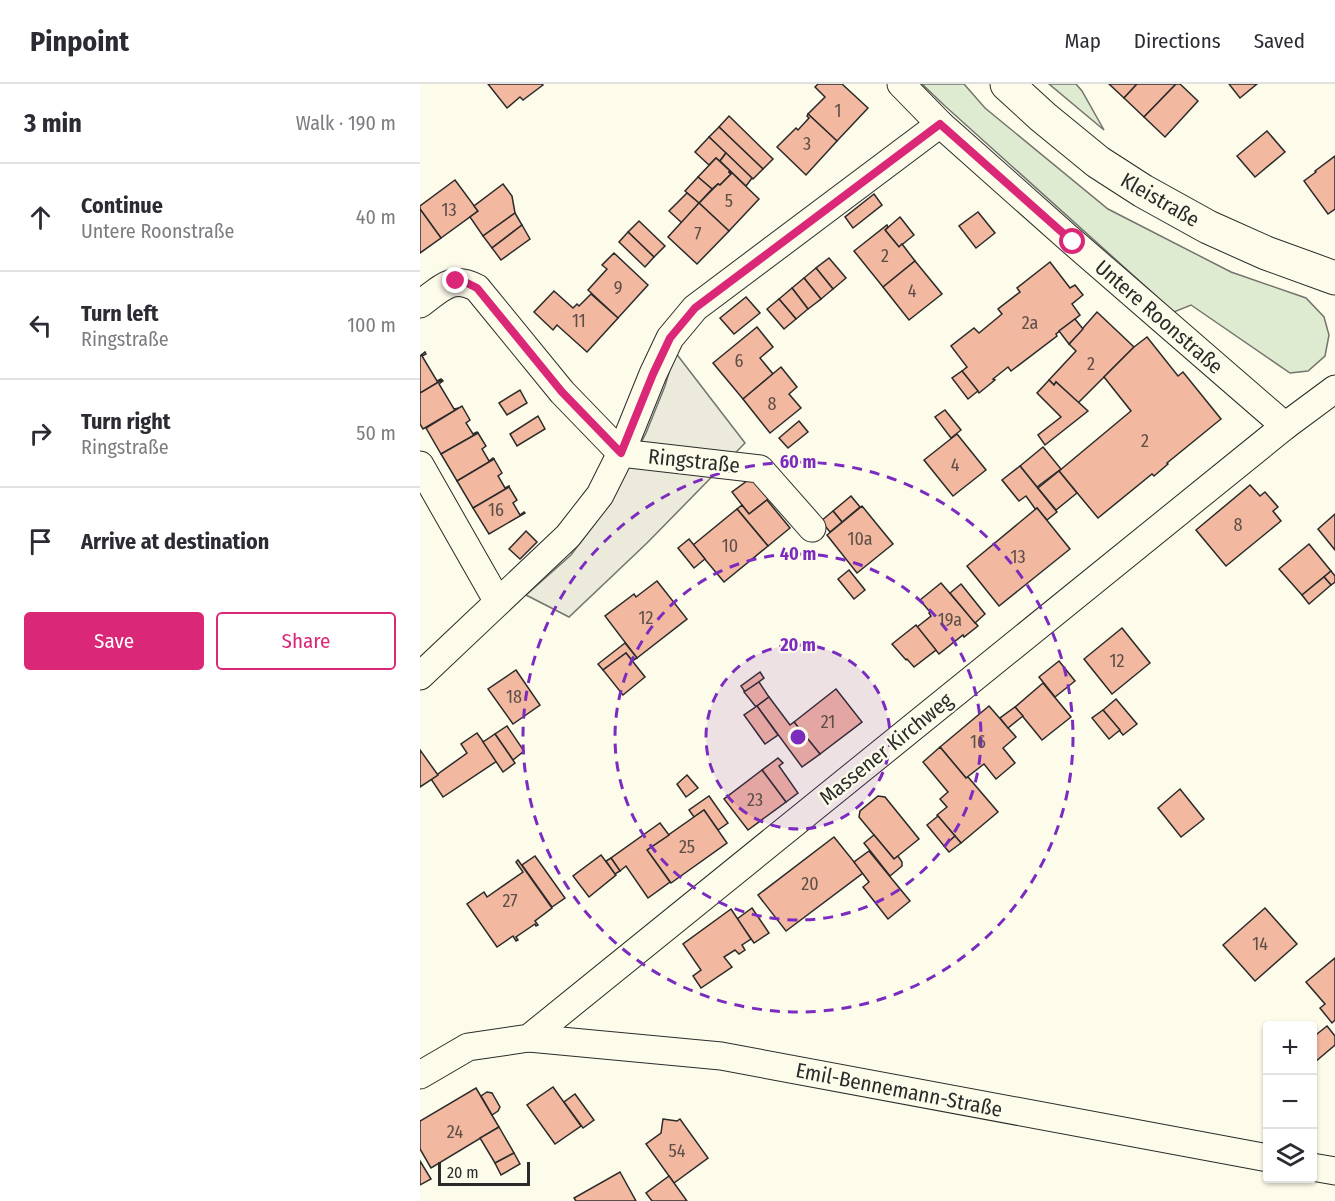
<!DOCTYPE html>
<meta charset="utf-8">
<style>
:root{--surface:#fff;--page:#f7f7f7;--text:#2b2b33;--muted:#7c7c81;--line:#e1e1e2;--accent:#db2777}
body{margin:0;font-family:"Fira Sans Condensed",sans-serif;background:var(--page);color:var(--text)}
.controls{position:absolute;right:18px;bottom:18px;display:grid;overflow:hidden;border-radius:6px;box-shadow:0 2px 4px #0004}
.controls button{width:54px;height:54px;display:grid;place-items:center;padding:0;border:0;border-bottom:2px solid var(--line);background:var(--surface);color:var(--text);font:30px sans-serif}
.scale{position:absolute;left:18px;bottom:15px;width:92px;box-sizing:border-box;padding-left:6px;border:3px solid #2b2b2b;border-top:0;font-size:16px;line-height:21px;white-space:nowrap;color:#2b2b2b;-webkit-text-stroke:4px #fdfbea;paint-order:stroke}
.stop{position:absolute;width:18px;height:18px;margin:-14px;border:4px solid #db2777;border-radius:50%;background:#fff}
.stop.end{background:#db2777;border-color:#fff;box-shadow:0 2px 6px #0008}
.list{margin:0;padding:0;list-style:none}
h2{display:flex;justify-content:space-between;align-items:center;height:78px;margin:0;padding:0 24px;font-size:26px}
h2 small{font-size:20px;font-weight:400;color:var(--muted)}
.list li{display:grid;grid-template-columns:39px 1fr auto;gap:18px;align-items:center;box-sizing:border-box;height:108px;padding:0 24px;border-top:2px solid var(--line)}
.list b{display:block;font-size:22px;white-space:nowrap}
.list p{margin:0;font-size:20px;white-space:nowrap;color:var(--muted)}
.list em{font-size:20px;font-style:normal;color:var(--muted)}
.actions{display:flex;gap:12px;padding:18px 24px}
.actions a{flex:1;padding:14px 0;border:2px solid var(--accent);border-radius:6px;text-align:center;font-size:21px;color:var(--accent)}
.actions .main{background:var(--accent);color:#fff}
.icon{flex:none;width:33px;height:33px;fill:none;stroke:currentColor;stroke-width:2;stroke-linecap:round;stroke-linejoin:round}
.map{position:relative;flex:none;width:915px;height:1117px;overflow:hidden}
header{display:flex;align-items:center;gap:36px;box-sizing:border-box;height:84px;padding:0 30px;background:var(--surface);border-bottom:2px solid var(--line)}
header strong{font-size:28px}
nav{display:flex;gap:33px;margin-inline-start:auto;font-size:21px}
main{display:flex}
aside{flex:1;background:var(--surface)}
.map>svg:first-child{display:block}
.grass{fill:#deebd1;stroke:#74746e;stroke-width:1.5}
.parking{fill:#eceadb;stroke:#74746e;stroke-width:1.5}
.building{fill:#f2b8a0;stroke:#2b2b2b;stroke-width:1.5}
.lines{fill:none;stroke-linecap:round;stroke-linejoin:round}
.minor-casing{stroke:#2b2b2b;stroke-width:29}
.secondary-casing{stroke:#2b2b2b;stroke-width:35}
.minor{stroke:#fdfbea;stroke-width:27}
.secondary{stroke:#fdfbea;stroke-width:33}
.route{stroke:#db2777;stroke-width:8}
.ring{fill:none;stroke:#7b2cbf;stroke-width:3;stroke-dasharray:10 8}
.labels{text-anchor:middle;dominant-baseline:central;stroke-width:4.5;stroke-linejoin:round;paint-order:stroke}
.number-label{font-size:18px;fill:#5d4e48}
.street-label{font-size:21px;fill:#2b2b2b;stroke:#fdfbea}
.centre{fill:#7b2cbf;stroke:#fdfbea;stroke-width:3}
.ring-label{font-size:18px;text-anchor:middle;font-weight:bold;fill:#7b2cbf;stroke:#fdfbea;stroke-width:4.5;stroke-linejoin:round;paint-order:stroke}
</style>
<header>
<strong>Pinpoint</strong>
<nav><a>Map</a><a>Directions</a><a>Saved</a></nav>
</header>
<main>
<aside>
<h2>3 min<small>Walk · 190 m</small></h2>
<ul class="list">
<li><svg class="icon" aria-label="ahead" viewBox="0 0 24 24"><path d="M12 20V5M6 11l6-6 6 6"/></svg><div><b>Continue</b><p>Untere Roonstraße</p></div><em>40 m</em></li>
<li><svg class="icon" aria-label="left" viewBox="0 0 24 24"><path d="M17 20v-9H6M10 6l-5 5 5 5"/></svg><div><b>Turn left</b><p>Ringstraße</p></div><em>100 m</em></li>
<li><svg class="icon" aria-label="right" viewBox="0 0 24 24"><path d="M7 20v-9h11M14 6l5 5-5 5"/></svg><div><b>Turn right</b><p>Ringstraße</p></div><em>50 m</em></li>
<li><svg class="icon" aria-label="arrive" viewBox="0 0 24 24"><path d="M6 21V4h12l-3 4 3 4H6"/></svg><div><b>Arrive at destination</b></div></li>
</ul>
<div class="actions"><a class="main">Save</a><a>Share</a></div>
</aside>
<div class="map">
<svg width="915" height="1117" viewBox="0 0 915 1117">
<rect width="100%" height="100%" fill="#fdfbea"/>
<g class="grass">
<polygon points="502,0 544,0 565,24 688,125 811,188 886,214 904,233 909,251 905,272 888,287 870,289 771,221 754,228 525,22"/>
<polygon points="629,0 656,0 662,7 684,46"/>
</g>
<polygon class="parking" points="255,268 325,359 227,459 149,533 106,511 151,471 190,419 226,349 245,302"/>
<g class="building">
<polygon points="68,0 122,0 123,1 103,16 100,13 87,24"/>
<polygon points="398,0 422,0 448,24 417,57 388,30 405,13 395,3"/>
<polygon points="689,0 717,0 704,14"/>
<polygon points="717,0 756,0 724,33 704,14"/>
<polygon points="756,0 760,0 778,17 745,53 724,33"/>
<polygon points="809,0 837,0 820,14"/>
<polygon points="388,30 417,57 386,91 357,63 376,44 378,46 389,34 387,32"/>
<polygon points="309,32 353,75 343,85 299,43"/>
<polygon points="299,43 343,85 333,95 289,53"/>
<polygon points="847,47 865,68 835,93 817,72"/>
<polygon points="289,53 306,69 300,77 296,74 289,81 275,68"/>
<polygon points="306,69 332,94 326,102 300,77"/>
<polygon points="915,72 915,125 908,130 884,97 896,88 895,87"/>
<polygon points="296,74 310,87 309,88 311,90 300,101 298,100 292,105 278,93"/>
<polygon points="310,87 339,115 309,147 279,119 298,100 300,101 311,90 309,88"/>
<polygon points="278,93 292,105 279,119 265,107"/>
<polygon points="35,96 58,127 21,154 0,125 0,122"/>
<polygon points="83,100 92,112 95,129 63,152 50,133 58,127 54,122"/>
<polygon points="267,109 279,119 262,139 249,127"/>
<polygon points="454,110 462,121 433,144 425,133"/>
<polygon points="279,119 309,147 277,180 248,153"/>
<polygon points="0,125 21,154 0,169"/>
<polygon points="558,128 575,149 556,164 539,142"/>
<polygon points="95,129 102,141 72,164 63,152"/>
<polygon points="480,133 494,151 479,163 465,146"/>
<polygon points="219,137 245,162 234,173 208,148"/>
<polygon points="102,141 110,155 81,176 72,164"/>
<polygon points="467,141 468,143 465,146 479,163 482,160 495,177 463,203 434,167"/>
<polygon points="208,148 234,173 225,183 199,158"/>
<polygon points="194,169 228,201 198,234 168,206 187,185 182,181"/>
<polygon points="409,174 426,194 413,205 396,184"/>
<polygon points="495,177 522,210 489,236 463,203"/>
<polygon points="630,178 650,204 655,201 663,211 652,220 660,231 636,250 637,252 591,287 588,283 573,295 575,296 559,309 542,287 547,283 531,262 554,244 559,249 582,230 578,225 600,208 597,204"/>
<polygon points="396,184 413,205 401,215 384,194"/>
<polygon points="384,194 401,215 388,225 372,204"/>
<polygon points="372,204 388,225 376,235 359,215"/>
<polygon points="134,207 153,224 157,220 159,222 171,210 198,234 167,268 137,241 133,246 114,228"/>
<polygon points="326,213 340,229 314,250 300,234"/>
<polygon points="359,215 376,235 364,245 347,225"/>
<polygon points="677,228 714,263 658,319 636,298 634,301 629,296 656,267 649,260"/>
<polygon points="655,235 663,245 649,260 639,247"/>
<polygon points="337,243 353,263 340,274 353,290 323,315 293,279"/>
<polygon points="727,253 758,292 763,288 801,335 747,379 748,380 734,392 732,390 678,434 639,387 711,327 684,293 714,263"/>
<polygon points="5,268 6,270 2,272 17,297 21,295 22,296 0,309 0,272"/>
<polygon points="361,283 377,303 369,310 381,324 350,349 323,315"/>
<polygon points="542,287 558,307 548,315 532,294"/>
<polygon points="22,296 23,297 19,300 34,325 39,324 3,345 0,340 0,309"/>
<polygon points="629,296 634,301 636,298 668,327 625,361 618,351 641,333 617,309"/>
<polygon points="100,306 107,319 87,331 79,319"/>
<polygon points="42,322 50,336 46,339 53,350 57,348 58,349 21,370 6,344"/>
<polygon points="525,326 541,346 531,354 515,333"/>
<polygon points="118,332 125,345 97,362 90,350"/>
<polygon points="379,337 388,348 368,364 359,354"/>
<polygon points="58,349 66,362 62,365 69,377 73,374 74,375 37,397 21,370"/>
<polygon points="537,350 566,386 533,412 504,376"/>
<polygon points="623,363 641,385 617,403 600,382"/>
<polygon points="74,375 82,389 78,392 85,404 89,402 89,403 53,424 37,397"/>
<polygon points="600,382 637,428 627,436 617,424 616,426 606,412 599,417 582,396"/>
<polygon points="639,387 657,409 636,426 618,404"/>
<polygon points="335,391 352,412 329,430 312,408"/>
<polygon points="830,401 840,412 845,408 858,423 853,427 861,437 806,482 776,446"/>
<polygon points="89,403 97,416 93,419 100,431 104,428 105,429 69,450 53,424"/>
<polygon points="431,412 440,423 422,438 413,427"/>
<polygon points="347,416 370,444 348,462 317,425 322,421 329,430"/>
<polygon points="442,422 473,460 437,489 407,451"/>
<polygon points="617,424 650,465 579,522 547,482"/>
<polygon points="317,425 348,462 304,498 273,461"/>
<polygon points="413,427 422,438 410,448 401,437"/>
<polygon points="915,430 915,466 898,445"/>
<polygon points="106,447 117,458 100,475 89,465"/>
<polygon points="269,455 285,475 274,484 258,464"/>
<polygon points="889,460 911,487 882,511 859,485"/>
<polygon points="429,486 445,506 434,515 418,495"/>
<polygon points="911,487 915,492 915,498 911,501 904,493"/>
<polygon points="904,493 911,501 889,520 882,511"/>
<polygon points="237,497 267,535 217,574 185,532 214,510 216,513"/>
<polygon points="521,499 558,542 544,553 543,551 519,570 497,543 511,532 509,529 510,528 500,516"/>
<polygon points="541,500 565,530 555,539 530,509"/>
<polygon points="496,541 516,566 494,583 487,575 486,576 472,560"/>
<polygon points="702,544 730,579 692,610 664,575"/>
<polygon points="205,559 217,574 212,577 206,569 183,586 178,580"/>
<polygon points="206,569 225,593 203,611 183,586"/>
<polygon points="639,577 655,597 635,613 619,593"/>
<polygon points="96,586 120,621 93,640 68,605"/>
<polygon points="340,588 344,594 325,608 321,602"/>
<polygon points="339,598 349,613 336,623 324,608"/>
<polygon points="623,599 651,633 622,656 595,623"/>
<polygon points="416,605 442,638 400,670 374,638"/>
<polygon points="349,613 370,641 374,638 400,670 382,683 337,622"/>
<polygon points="696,615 717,640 703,651 683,626"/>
<polygon points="337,622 358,651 345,660 324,631"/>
<polygon points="569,622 596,653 583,664 595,679 576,695 564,680 546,694 520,663"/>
<polygon points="595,623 603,632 588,644 580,634"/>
<polygon points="683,626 700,646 689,655 672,634"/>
<polygon points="87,642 104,667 93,676 75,650"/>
<polygon points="57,649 77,677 23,713 11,695 47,669 41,660"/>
<polygon points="75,650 95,679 83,688 63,658"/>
<polygon points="520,663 546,694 548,693 578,728 541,759 517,731 527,723 520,715 528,708 503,678"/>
<polygon points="0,666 18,691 0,703"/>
<polygon points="358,674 363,679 359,682 378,709 366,718 342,686"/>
<polygon points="342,686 366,718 328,746 304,715"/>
<polygon points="267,691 278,704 266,713 257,700"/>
<polygon points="760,705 784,735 761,753 738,724"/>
<polygon points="289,712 308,739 298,746 284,726 274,733 269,726"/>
<polygon points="458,712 465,713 499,755 474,775 439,733 440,727"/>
<polygon points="284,726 307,759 251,799 227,766"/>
<polygon points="518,732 535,752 524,762 507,741"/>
<polygon points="240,739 249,751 227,766 250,798 228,814 206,782 200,787 191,774"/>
<polygon points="454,751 474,775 478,772 482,778 482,782 470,792 444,759"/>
<polygon points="535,752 541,759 529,768 524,762"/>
<polygon points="414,753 443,789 366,847 338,811"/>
<polygon points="449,767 490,817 468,835 443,803 449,798 434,778"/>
<polygon points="181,771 196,791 169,813 153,792"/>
<polygon points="115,772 145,814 132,823 102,781"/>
<polygon points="191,774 200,787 195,790 186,777"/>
<polygon points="98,776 132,824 115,837 118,841 116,842 115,840 96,853 98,856 96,857 93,852 77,863 47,820 64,808 67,813 103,788 96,778"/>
<polygon points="332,824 349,849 334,859 317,835"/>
<polygon points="845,824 877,860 835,897 803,861"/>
<polygon points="311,825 331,855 322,861 325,866 319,870 315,866 304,873 312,883 281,904 273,892 281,886 263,860"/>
<polygon points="915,874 915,936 912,939 900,924 905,920 886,898"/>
<polygon points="907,942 915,952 915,961 895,978 892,975 892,954"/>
<polygon points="133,1003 161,1042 135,1060 107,1021"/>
<polygon points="56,1004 79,1043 11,1084 0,1065 0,1037"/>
<polygon points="67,1008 72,1009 80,1023 78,1027 72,1031 61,1012"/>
<polygon points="155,1010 174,1036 163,1044 144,1018"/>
<polygon points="243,1035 257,1037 260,1035 288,1074 254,1099 226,1060 241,1049"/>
<polygon points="79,1043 94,1069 75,1079 60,1054"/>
<polygon points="94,1069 100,1080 81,1091 75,1079"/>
<polygon points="0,1077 11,1095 0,1101"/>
<polygon points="200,1088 216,1117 156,1117 154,1114"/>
<polygon points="249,1092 267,1117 232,1117 226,1109"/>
</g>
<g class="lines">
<g class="minor-casing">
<g id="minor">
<polyline points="481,0 520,40 646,152 865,342"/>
<path d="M0,220C21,205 31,190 57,204L142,308L201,369L340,385L392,444"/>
<polyline points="0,381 78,518"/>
<polyline points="0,592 148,452 180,411 201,369 233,290 250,254 275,224 520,40"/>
<polyline points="109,954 301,972 848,1074"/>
<polyline points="0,991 48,963 109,954 865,342 915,305"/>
<polyline points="892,1083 915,1087"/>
</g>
</g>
<g class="secondary-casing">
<polyline id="secondary" points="587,0 623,33 678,78 723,107 788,143 846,169 915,194"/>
</g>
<use href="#minor" class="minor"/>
<use href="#secondary" class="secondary"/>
</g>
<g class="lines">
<polyline class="route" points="36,197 47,199 57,204 142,308 201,369 233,290 250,254 275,224 520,40 653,158"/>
</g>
<circle cx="378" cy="653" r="92" fill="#7b2cbf" fill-opacity=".12"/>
<g class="ring">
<circle cx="378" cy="653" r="92"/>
<circle cx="378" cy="653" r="183"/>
<circle cx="378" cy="653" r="275"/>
</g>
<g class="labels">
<g class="number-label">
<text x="418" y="27">1</text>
<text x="387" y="60">3</text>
<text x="309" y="117">5</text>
<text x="29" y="126">13</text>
<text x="278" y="150">7</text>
<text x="465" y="172">2</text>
<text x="198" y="204">9</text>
<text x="492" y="207">4</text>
<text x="159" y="237">11</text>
<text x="610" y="239">2a</text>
<text x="319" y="277">6</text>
<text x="671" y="280">2</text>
<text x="352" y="320">8</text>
<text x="725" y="357">2</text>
<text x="535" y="381">4</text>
<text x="76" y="426">16</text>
<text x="818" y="441">8</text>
<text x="440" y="455">10a</text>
<text x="310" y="462">10</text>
<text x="598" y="473">13</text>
<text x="226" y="534">12</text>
<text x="530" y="536">19a</text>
<text x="697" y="577">12</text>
<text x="94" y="613">18</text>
<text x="408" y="638">21</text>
<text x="558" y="658">16</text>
<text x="335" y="716">23</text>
<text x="267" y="763">25</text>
<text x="390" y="800">20</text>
<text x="90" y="817">27</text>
<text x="840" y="860">14</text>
<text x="35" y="1048">24</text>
<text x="257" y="1067">54</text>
</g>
<g class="street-label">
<text transform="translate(740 116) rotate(30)">Kleistraße</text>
<text transform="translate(739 233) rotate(41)">Untere Roonstraße</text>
<text transform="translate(274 377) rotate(6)">Ringstraße</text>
<text transform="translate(466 665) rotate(-39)">Massener Kirchweg</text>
<text transform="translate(479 1006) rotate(11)">Emil-Bennemann-Straße</text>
</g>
</g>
<circle cx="378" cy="653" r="9" class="centre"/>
<g class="ring-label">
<text x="378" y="384">60 m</text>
<text x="378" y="476">40 m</text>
<text x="378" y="567">20 m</text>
</g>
</svg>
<div class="controls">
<button>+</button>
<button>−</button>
<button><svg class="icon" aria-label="layers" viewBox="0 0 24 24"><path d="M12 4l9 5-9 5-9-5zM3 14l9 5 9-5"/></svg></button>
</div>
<div class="scale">20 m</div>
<div class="stop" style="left:653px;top:158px"></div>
<div class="stop end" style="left:36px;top:197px"></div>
</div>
</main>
